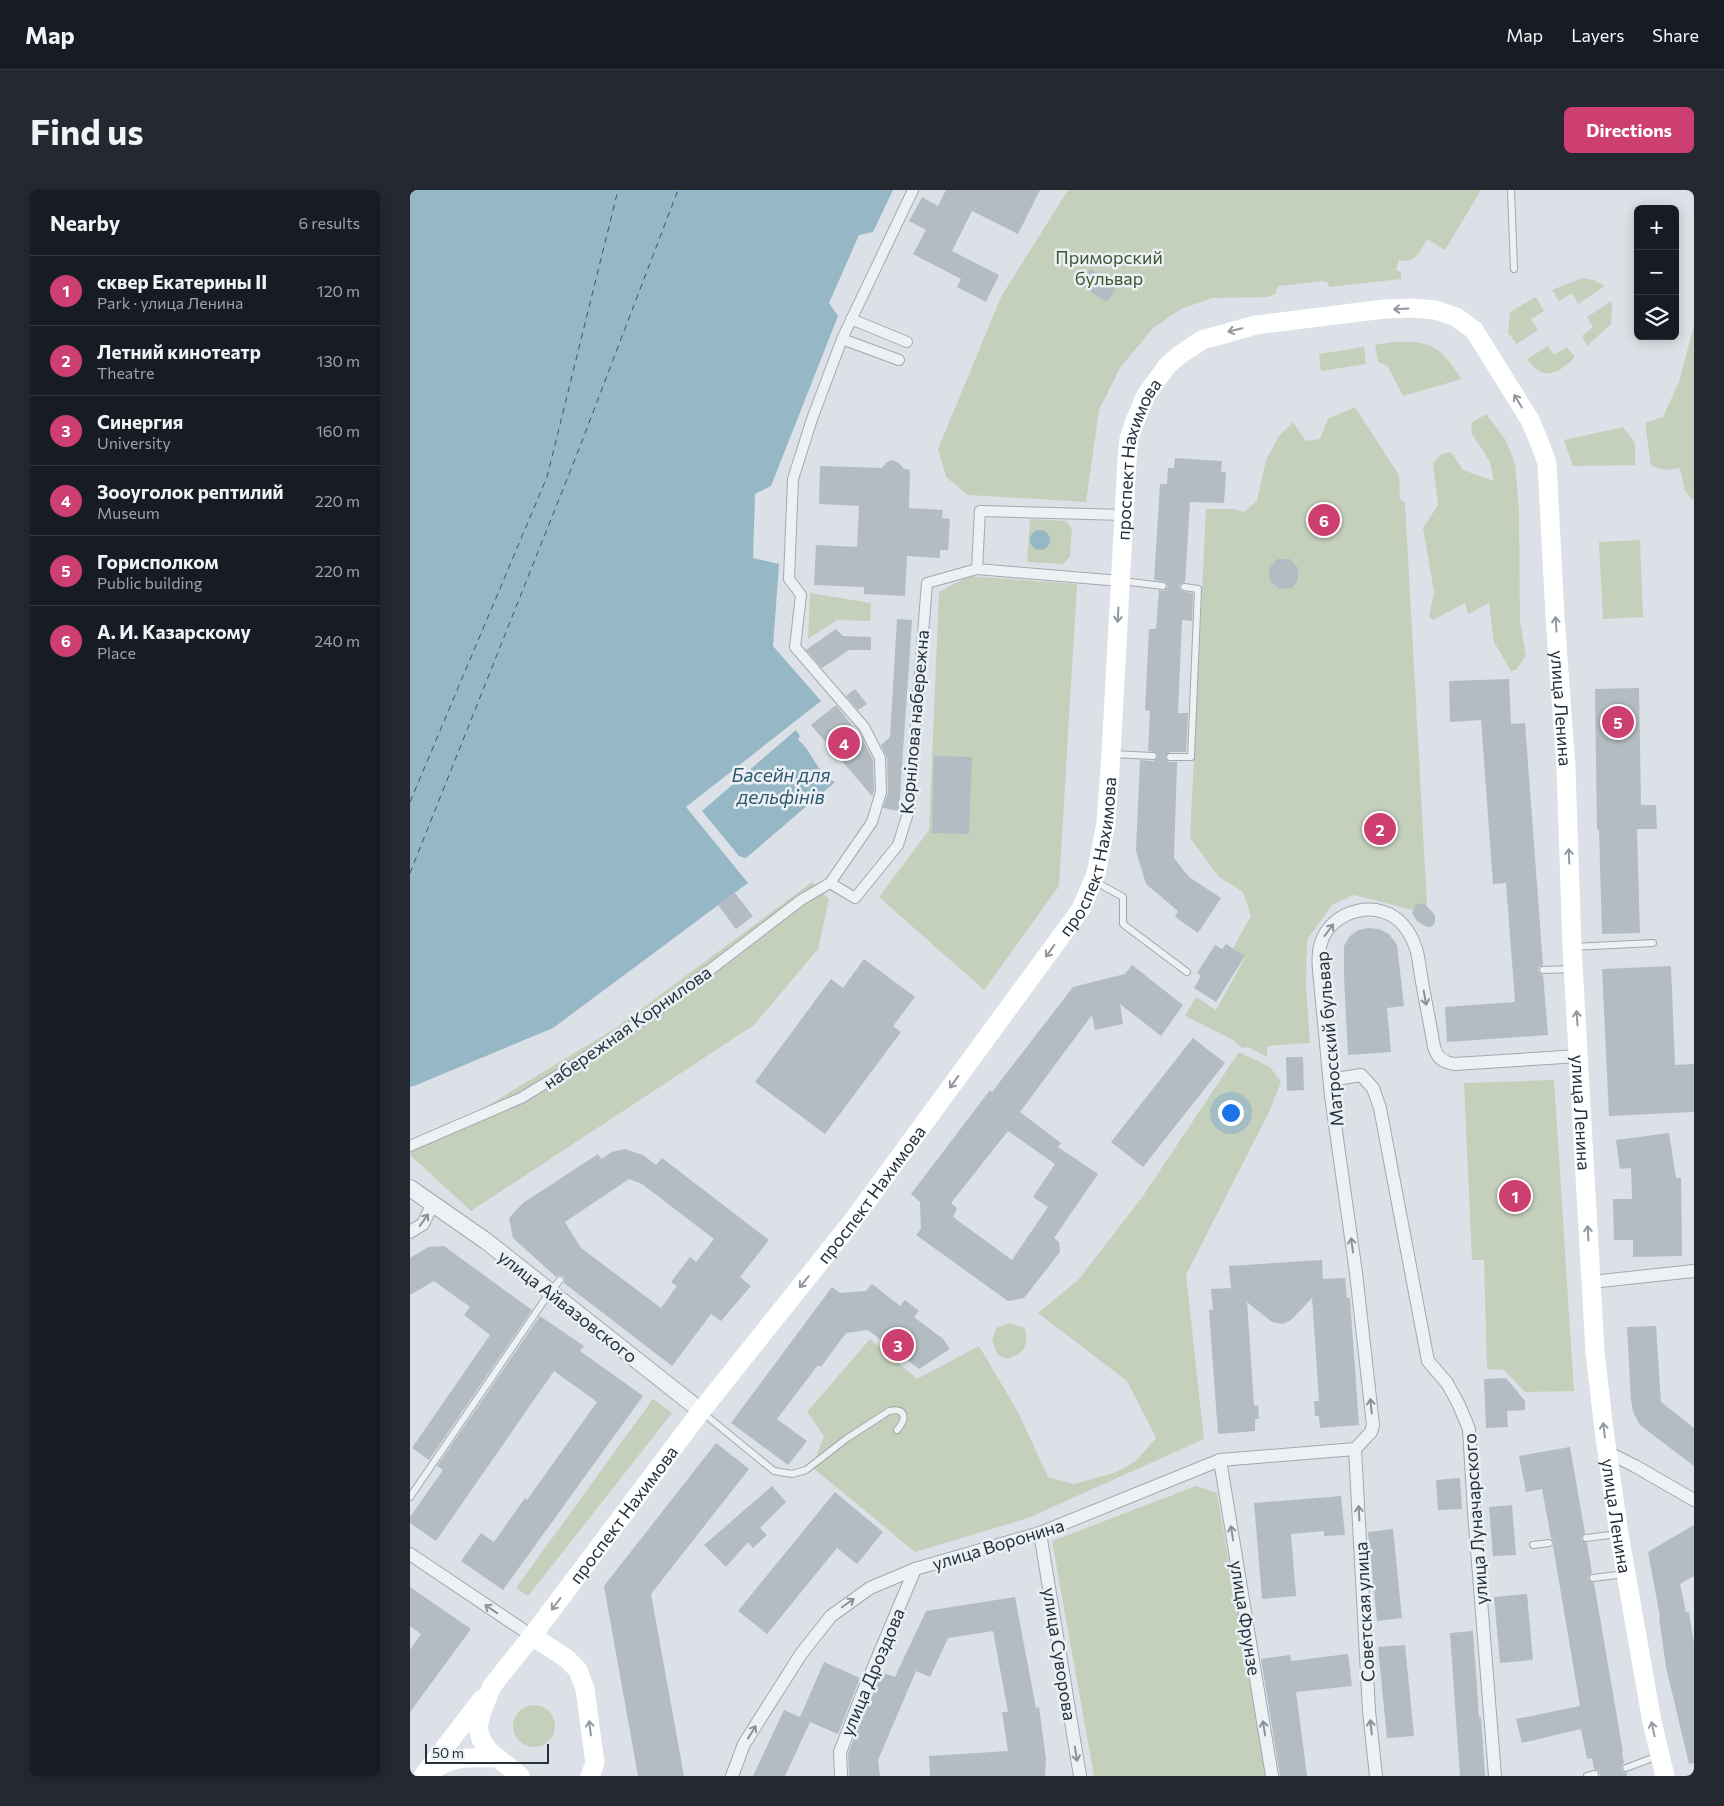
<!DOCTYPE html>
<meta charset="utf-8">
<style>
:root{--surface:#171b24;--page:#242831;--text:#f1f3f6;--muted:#9ea1a6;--line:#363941;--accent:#cc3f70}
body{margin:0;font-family:Commissioner,sans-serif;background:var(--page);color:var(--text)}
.controls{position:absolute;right:15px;top:15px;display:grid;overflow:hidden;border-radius:8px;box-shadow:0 2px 12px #0003}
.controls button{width:45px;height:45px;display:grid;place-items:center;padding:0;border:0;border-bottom:1px solid var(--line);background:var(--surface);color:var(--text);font:25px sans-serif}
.scale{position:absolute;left:15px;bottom:12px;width:124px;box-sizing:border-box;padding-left:5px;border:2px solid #25323c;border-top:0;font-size:14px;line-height:18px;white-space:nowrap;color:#25323c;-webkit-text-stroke:4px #eaf0f4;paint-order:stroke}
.you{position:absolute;left:820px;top:922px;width:18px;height:18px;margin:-12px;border:4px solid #fff;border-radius:50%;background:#1a73e8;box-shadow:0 0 0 8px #1a73e833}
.badge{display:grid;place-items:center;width:32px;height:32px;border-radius:50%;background:var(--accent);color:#fff;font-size:16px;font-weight:700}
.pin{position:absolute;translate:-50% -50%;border:2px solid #fff;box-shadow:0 1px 5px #0006}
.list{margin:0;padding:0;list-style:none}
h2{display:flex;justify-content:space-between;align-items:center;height:65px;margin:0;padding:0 20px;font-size:21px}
h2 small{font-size:16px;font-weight:400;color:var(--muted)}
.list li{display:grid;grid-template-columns:32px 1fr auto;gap:15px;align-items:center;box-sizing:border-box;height:70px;padding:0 20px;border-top:1px solid var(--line)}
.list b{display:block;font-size:19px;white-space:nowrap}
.list p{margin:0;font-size:16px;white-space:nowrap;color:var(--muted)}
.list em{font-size:16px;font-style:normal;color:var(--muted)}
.icon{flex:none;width:28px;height:28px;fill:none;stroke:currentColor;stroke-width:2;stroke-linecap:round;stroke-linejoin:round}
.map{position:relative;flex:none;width:1284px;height:1586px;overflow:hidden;border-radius:8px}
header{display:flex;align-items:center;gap:30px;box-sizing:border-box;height:70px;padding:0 25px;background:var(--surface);border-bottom:1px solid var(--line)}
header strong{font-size:24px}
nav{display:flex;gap:28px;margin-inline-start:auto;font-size:18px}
.intro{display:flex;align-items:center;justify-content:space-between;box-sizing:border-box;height:120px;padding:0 30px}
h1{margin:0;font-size:35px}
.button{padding:12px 22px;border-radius:8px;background:var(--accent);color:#fff;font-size:18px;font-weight:700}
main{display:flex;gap:30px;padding:0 30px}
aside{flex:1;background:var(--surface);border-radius:8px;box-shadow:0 2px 12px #0003}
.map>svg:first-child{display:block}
.green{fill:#c5d0bc}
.water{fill:#96b7c6}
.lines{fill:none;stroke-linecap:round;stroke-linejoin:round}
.ferry{stroke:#30596f;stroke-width:1;stroke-dasharray:6 5;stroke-linecap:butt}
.building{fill:#b3bcc2;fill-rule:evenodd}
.service-casing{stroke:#a1a9b0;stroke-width:8}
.pedestrian-casing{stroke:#a1a9b0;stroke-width:12}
.minor-casing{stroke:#a1a9b0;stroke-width:14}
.tertiary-casing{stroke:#a1a9b0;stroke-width:18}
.service{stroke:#eef1f4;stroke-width:6}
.pedestrian{stroke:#eef1f4;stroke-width:10}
.minor{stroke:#eef1f4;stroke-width:12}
.tertiary{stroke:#eef1f4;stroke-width:16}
.secondary{stroke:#fff;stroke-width:19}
.oneway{stroke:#92989e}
.oneway2{stroke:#8a9298}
.labels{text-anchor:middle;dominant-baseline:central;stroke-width:5;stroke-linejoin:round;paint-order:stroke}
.park-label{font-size:18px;fill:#415733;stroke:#eaf0f4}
.street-label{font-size:18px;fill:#25323c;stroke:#eaf0f4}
.water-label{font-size:19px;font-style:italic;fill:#30596f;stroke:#eaf0f4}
</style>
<header>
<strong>Map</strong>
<nav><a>Map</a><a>Layers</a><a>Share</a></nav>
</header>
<div class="intro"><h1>Find us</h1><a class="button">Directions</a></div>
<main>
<aside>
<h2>Nearby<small>6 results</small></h2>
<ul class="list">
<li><span class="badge">1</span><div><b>cквер Екатерины II</b><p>Park · улица Ленина</p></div><em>120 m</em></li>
<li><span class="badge">2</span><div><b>Летний кинотеатр</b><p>Theatre</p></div><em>130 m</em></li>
<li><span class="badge">3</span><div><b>Синергия</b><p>University</p></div><em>160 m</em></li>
<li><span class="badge">4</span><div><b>Зооуголок рептилий</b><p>Museum</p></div><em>220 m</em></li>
<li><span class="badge">5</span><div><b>Горисполком</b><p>Public building</p></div><em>220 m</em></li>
<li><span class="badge">6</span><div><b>А. И. Казарскому</b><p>Place</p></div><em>240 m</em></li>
</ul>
</aside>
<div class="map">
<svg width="1284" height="1586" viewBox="0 0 1284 1586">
<rect width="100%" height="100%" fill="#dbe1e6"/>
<g class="green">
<path d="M658,0H1071L1035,60L1017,49C1011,60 1005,75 989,70L986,80L991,82V89L919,97L918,93L913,91L869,96L866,100V103L858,107L802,108L771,119L743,138L710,178L689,220L676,312L558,305L536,287L528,259L591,107Z"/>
<polygon points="1172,88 1183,90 1195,96 1168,114 1162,103 1149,111 1142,100"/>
<polygon points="1126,107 1134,121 1121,129 1128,140 1107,154 1098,143 1100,122"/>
<polygon points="1201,111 1202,118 1201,134 1177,156 1172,146 1183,137 1177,127"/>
<polygon points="1284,135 1284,311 1275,301 1270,278 1255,280 1241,276 1235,233 1253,227 1269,192"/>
<path d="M983,152C1021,150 1030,156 1051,188L1045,191L993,206L977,175L968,172L965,155Z"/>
<path d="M1138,156L1144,165L1157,157L1165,167C1147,185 1133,192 1117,169Z"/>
<polygon points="954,157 956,174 911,181 909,164"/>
<polygon points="945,217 989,285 990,309 995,313 1017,714 1002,720 944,705 922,715 897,750 896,796 900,853 857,856 857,867 838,857 832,858 823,850 775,826 786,807 806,820 835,768 823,758 841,726 833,702 809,687 780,648 796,319 824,319 834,322 847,311 856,270 869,246 883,232 896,251 910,249 918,229"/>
<polygon points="1076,224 1095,249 1105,273 1109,321 1110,431 1116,466 1106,480 1101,481 1084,452 1079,413 1058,424 1055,413 1023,430 1019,427 1024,402 1013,338 1028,315 1023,273 1032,264 1041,262 1053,280 1084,291 1080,272 1062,244 1061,233"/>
<polygon points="1213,237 1225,253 1225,275 1163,276 1154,250"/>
<polygon points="620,329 656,331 662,338 660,367 653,374 617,372"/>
<polygon points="1230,350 1233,427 1193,429 1189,352"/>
<polygon points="559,386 667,394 649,696 574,800 469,707 519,640 529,402"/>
<polygon points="400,403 461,413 460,431 427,430 398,449"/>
<polygon points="402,692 419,709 408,759 344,835 61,1021 0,965 0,963 207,837"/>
<polygon points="829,862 860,877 871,892 859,922 776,1085 794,1249 618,1328 505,1362 402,1277 414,1246 397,1222 460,1149 507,1189 569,1156 608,1222 638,1287 664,1294 704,1283 726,1271 746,1248 717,1191 628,1123 669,1089 733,1006"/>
<polygon points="1144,890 1164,1201 1115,1202 1094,1180 1077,1179 1074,1070 1062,1070 1054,893"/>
<path d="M600,1133L615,1138C619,1157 614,1163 597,1169L588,1165L582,1151L586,1138Z"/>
<polygon points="243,1209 262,1223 118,1406 106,1398"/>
<polygon points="786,1296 807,1303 823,1395 854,1550 859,1586 684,1586 642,1351"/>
<circle cx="124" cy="1536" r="21"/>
</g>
<g class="water">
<polygon points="0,0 483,0 463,42 449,45 419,113 428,126 361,296 345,304 343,368 369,374 363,456 411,511 276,617 338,693 143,838 4,896 0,897"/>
<circle cx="630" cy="350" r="10"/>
<path d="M386,540L390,546L388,550C403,561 407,585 425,592L336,668L329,666L292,621Z"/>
</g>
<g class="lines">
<g class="ferry">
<polyline points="0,612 137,287 208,0"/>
<polyline points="0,683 169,259 268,0"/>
</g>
</g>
<g class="building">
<polygon points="536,0 630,0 608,44 562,21 542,61 589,85 576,112 547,97 551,89 503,64 516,40 499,31 512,7 528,16"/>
<polygon points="680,79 707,96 697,112 670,95"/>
<polygon points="765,268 812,271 811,282 816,282 814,313 780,312 775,392 770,394 769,397 771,401 783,403 782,431 772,430 768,523 778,523 776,562 760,562 755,567 758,572 767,572 764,668 779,687 811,708 788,743 765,727 768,721 736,694 726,661 730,570 743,571 748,567 745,562 738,561 740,521 735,520 739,439 746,439 749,400 754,401 758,397 756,392 744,390 750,294 757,294 758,278 764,278"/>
<polygon points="482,270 489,273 494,279 500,280 499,318 533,320 532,328 540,329 538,360 530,360 530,368 497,366 495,406 454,404 454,397 404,395 406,355 447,357 449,316 409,314 410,276 472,278 477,272"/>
<polygon points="867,369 880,369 888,378 888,390 882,398 869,399 860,391 859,379"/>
<polygon points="487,429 502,430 489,621 473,618 478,602 477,568 471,555 480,547"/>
<polygon points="426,439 433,446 461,447 461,460 439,460 412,478 396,460"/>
<polygon points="1099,489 1101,534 1115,533 1133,775 1129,777 1128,781 1130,784 1133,785 1138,845 1037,852 1035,817 1105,812 1096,693 1083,694 1071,530 1040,532 1039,491"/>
<polygon points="1229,498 1231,615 1246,615 1247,639 1227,639 1230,743 1192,744 1189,640 1187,640 1185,499"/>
<polygon points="445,499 457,514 448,520 436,506"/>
<polygon points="426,515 451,547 463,570 464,601 462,606 401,535"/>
<polygon points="524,566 562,567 559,644 522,643"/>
<polygon points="324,702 343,726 326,739 308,715"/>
<polygon points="1014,713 1025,725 1025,733 1021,737 1017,737 1007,731 1002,723 1005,715"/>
<polygon points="958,738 969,739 979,744 987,755 994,816 977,818 981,862 938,865 934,787 934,756 939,747 948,740"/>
<polygon points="816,754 835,766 806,812 784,798 791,786 787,783 805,755 812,759"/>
<polygon points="454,769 505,807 483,836 491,842 415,944 345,892 421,789 433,798"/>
<path d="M722,775L773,815L751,846L710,814L713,834L685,840L682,825L610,922L651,953L648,957L688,984L644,1048L649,1052L650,1062L614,1108L598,1111L506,1045L511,1039L510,1012L501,1004L580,900L582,902L663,797L715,784ZM598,941L645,974L623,1007L638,1017L602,1070L543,1027L547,1018L541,1013Z"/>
<polygon points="1261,776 1265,875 1284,874 1284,922 1199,926 1192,779"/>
<polygon points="783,848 815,873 733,977 701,952"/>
<polygon points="876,867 893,867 894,900 877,901"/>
<polygon points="1259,943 1266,988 1271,988 1272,1066 1223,1067 1223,1050 1204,1050 1203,1009 1222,1009 1221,978 1210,979 1206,950"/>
<path d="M215,959L233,965L246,975L252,968L359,1050L330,1087L341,1096L311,1131L301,1124L262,1176L154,1093L155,1089L153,1086L149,1085L146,1087L103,1048L99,1028L113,1013L188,964L191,969L202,962ZM219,989L232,994L304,1049L286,1072L280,1067L261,1092L267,1096L251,1118L171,1058L155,1032Z"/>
<polygon points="34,1056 122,1120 19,1270 2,1258 80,1145 54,1125 60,1117 24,1091 0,1105 0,1068 18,1057"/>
<polygon points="912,1070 913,1089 935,1088 937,1108 940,1108 949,1235 910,1238 909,1226 905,1226 904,1211 909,1211 902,1108 881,1130 872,1134 862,1132 837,1112 844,1216 848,1215 849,1229 845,1229 845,1241 808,1244 799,1120 803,1120 801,1099 821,1098 819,1076"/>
<polygon points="462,1094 490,1116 495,1110 509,1121 504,1127 533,1149 540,1159 509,1179 458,1140 436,1143 411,1177 408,1175 367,1229 397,1251 378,1275 321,1233 422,1097 430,1103 456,1101"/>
<polygon points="130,1126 174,1156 170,1161 233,1206 93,1400 51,1371 71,1343 84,1352 115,1308 117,1310 187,1212 144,1181 26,1351 0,1333 0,1327 33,1280 27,1276"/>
<polygon points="1246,1136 1251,1212 1284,1238 1284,1276 1230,1235 1223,1222 1221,1210 1217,1137"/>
<polygon points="1096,1188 1115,1211 1115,1220 1097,1221 1098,1237 1076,1238 1074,1189"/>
<polygon points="306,1253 339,1279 241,1404 274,1586 228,1586 194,1396"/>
<polygon points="1160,1257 1175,1343 1172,1346 1171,1349 1177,1353 1182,1383 1179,1386 1178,1389 1184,1393 1213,1562 1212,1562 1214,1573 1212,1575 1211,1579 1213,1582 1217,1583 1217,1586 1190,1586 1189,1581 1184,1579 1182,1568 1177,1569 1171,1539 1112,1553 1106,1529 1170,1516 1143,1356 1144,1352 1141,1348 1132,1299 1116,1302 1109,1266"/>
<polygon points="1050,1288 1052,1319 1028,1320 1026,1290"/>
<polygon points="362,1296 376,1312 350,1338 357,1345 343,1358 338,1352 316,1377 294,1355"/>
<polygon points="425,1302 473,1342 447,1374 427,1358 357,1444 328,1421"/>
<polygon points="931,1306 935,1345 914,1346 914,1341 881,1344 886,1406 852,1409 844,1313"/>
<polygon points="1102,1315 1106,1365 1083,1366 1079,1317"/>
<polygon points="1284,1335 1284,1386 1270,1394 1276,1422 1279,1422 1284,1454 1284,1573 1279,1574 1256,1477 1249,1427 1250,1427 1238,1362"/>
<polygon points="983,1339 992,1428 967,1431 958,1342"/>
<polygon points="0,1397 61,1439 0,1522 0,1460 11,1444 0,1436"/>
<polygon points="1117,1404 1123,1470 1090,1473 1084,1407"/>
<polygon points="605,1407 626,1518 629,1517 636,1569 635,1586 520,1586 519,1566 598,1561 592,1522 598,1522 583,1441 538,1448 520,1487 506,1481 468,1570 470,1586 439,1586 438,1563 471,1482 485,1487 516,1421"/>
<polygon points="1063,1441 1069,1527 1071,1527 1075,1586 1050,1586 1040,1443"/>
<polygon points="995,1455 1004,1546 977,1548 968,1457"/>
<polygon points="938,1464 942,1496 886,1502 897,1586 870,1586 851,1469 880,1465 881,1471"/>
<polygon points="414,1472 450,1488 428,1544 400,1532 375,1586 343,1586 374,1520 390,1527"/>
</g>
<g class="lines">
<g class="service-casing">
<g id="service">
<polyline points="1101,0 1104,79"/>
<polyline points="712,391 753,396"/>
<polyline points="702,564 743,566"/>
<polyline points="760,567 781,567 788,399 774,397"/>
<polyline points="684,691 713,707 713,734 777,782"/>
<polyline points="1163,757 1243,753"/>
<polyline points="1133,780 1162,779"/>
<path d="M292,1222L364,1281L382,1284L396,1280L436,1249L479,1221C496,1217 497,1229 487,1240"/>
<polyline points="0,1307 140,1102 150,1090"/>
<polyline points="1176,1348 1208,1344"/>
<polyline points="1123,1355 1139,1353"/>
<polyline points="1183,1388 1215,1384"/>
<polyline points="1216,1578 1248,1566"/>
<polyline points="1177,1586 1185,1584"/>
</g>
</g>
<g class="pedestrian-casing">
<g id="pedestrian">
<polyline points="441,129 497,152"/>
<polyline points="432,149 489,170"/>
<polyline points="710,391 567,379 570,321 714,325"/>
<polyline points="420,693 445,708 488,655 499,620 517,393 567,379"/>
<polyline points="0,956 111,908 144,888 249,819 391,710 420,693 462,632 471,602 470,568 454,537 385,457 391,405 379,389 383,289 402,229 432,149 503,0"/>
</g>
</g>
<g class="minor-casing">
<g id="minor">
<polyline points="920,890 951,885 963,898 970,918 1018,1171 1037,1193 1049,1215 1059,1239 1064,1322 1085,1586"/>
<polyline points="0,1042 13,1034 23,1013"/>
<polyline points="1181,1092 1284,1081"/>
<path d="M945,1259L961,1242L963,1235L946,1083L921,906L909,780C908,770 908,762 911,753C921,719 971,707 994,736C998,741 1003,750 1005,756C1009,765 1009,776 1011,786C1015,810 1020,833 1024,857C1027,868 1034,873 1045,874L1169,866"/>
<polyline points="945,1259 959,1521 966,1586"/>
<polyline points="1197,1262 1225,1276 1284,1310"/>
<polyline points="810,1270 862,1586"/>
<polyline points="630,1343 670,1586"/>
<polyline points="0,1364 122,1446"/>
<polyline points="322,1586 334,1554 391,1464 421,1426 460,1398 505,1379 630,1343 810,1270 945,1259"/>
<polyline points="431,1586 430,1562 452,1505 505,1379"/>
</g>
</g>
<g class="tertiary-casing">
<polyline id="tertiary" points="0,998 76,1051 291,1221"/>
</g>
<use href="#service" class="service"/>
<use href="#pedestrian" class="pedestrian"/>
<use href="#minor" class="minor"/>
<use href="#tertiary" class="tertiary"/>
<g class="secondary">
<polyline points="122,1446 156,1468 168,1480 175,1499 185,1573 180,1586"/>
<path d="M19,1583C39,1566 61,1567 86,1568"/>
<polyline points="13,1586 72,1509"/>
<path id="s1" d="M110,1586L79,1561L71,1549L68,1537L72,1521L82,1496L122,1446L291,1221L441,1033L671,719L686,684L696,633L701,564L717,270L719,249L725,231L736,205L757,176L768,166L792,150L846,135L974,119L1004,118L1025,120L1046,127L1064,140L1120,230L1130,254L1137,273L1145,426L1156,578L1162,757L1185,1162L1194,1240L1209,1344L1242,1532L1255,1586"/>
</g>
</g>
<defs><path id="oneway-shaft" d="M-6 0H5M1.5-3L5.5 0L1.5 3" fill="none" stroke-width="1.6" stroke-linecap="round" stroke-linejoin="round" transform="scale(1.25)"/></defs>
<g class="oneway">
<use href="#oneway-shaft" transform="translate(991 119) rotate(177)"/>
<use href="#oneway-shaft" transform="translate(825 140) rotate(166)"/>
<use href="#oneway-shaft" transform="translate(1108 211) rotate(-121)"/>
<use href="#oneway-shaft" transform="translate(708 425) rotate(93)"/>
<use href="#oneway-shaft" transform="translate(1146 434) rotate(-94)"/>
<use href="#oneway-shaft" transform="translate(1159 666) rotate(-92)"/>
<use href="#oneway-shaft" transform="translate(640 761) rotate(126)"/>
<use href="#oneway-shaft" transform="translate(1167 828) rotate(-94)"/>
<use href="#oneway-shaft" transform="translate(544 892) rotate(126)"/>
<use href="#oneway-shaft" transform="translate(1178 1043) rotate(-93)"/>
<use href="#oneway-shaft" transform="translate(394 1092) rotate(129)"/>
<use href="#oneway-shaft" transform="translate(1194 1240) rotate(-97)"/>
<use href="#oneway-shaft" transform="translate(146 1414) rotate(127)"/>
<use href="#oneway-shaft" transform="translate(180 1538) rotate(-97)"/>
<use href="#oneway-shaft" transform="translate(1243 1539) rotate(-102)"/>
</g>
<g class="oneway2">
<use href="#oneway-shaft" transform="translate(919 740) rotate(-53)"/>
<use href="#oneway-shaft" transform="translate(1015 808) rotate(80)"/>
<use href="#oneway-shaft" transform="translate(14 1030) rotate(-55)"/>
<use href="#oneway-shaft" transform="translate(942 1055) rotate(-98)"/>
<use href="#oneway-shaft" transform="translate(961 1216) rotate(-96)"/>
<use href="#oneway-shaft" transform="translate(949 1323) rotate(-93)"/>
<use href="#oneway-shaft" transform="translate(822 1343) rotate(-99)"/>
<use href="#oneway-shaft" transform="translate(438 1413) rotate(-35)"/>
<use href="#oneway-shaft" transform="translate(81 1419) rotate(-146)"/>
<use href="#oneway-shaft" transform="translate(961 1537) rotate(-96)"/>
<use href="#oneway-shaft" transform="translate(854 1538) rotate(-99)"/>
<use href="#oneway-shaft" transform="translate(342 1542) rotate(-58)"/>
<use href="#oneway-shaft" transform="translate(666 1564) rotate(81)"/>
</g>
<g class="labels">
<g class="park-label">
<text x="699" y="67">Приморский<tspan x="699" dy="21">бульвар</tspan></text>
</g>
<g class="street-label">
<text stroke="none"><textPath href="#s1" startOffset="1542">проспект Нахимова</textPath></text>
<text stroke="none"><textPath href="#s1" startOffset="2365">улица Ленина</textPath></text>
<text transform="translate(504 532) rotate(-85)">Корнілова набережна</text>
<text stroke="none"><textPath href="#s1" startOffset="1138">проспект Нахимова</textPath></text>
<text transform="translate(217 837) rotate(-35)">набережная Корнилова</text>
<text transform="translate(919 849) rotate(-95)">Матросский бульвар</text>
<text stroke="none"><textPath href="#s1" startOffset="2770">улица Ленина</textPath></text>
<text stroke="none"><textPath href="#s1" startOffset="731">проспект Нахимова</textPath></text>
<text transform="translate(158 1116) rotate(38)">улица Айвазовского</text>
<text stroke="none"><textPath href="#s1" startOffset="326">проспект Нахимова</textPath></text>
<text stroke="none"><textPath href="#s1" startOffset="3175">улица Ленина</textPath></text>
<text transform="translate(1065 1329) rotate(-94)">улица Луначарского</text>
<text transform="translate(588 1354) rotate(-17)">улица Воронина</text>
<text transform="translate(954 1422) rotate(-93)">Советская улица</text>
<text transform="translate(836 1428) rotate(81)">улица Фрунзе</text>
<text transform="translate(650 1464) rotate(81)">улица Суворова</text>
<text transform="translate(462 1482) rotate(-67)">улица Дроздова</text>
</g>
<g class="water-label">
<text x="371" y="584">Басейн для<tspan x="371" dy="22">дельфiнiв</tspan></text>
</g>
</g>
</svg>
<div class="controls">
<button>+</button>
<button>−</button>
<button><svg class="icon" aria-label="layers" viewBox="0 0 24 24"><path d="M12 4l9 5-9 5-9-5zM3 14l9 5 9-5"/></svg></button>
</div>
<div class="scale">50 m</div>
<div class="you"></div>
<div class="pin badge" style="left:1105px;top:1006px">1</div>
<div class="pin badge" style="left:970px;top:639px">2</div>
<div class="pin badge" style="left:488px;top:1155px">3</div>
<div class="pin badge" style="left:434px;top:553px">4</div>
<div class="pin badge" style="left:1208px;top:532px">5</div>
<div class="pin badge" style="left:914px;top:330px">6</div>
</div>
</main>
